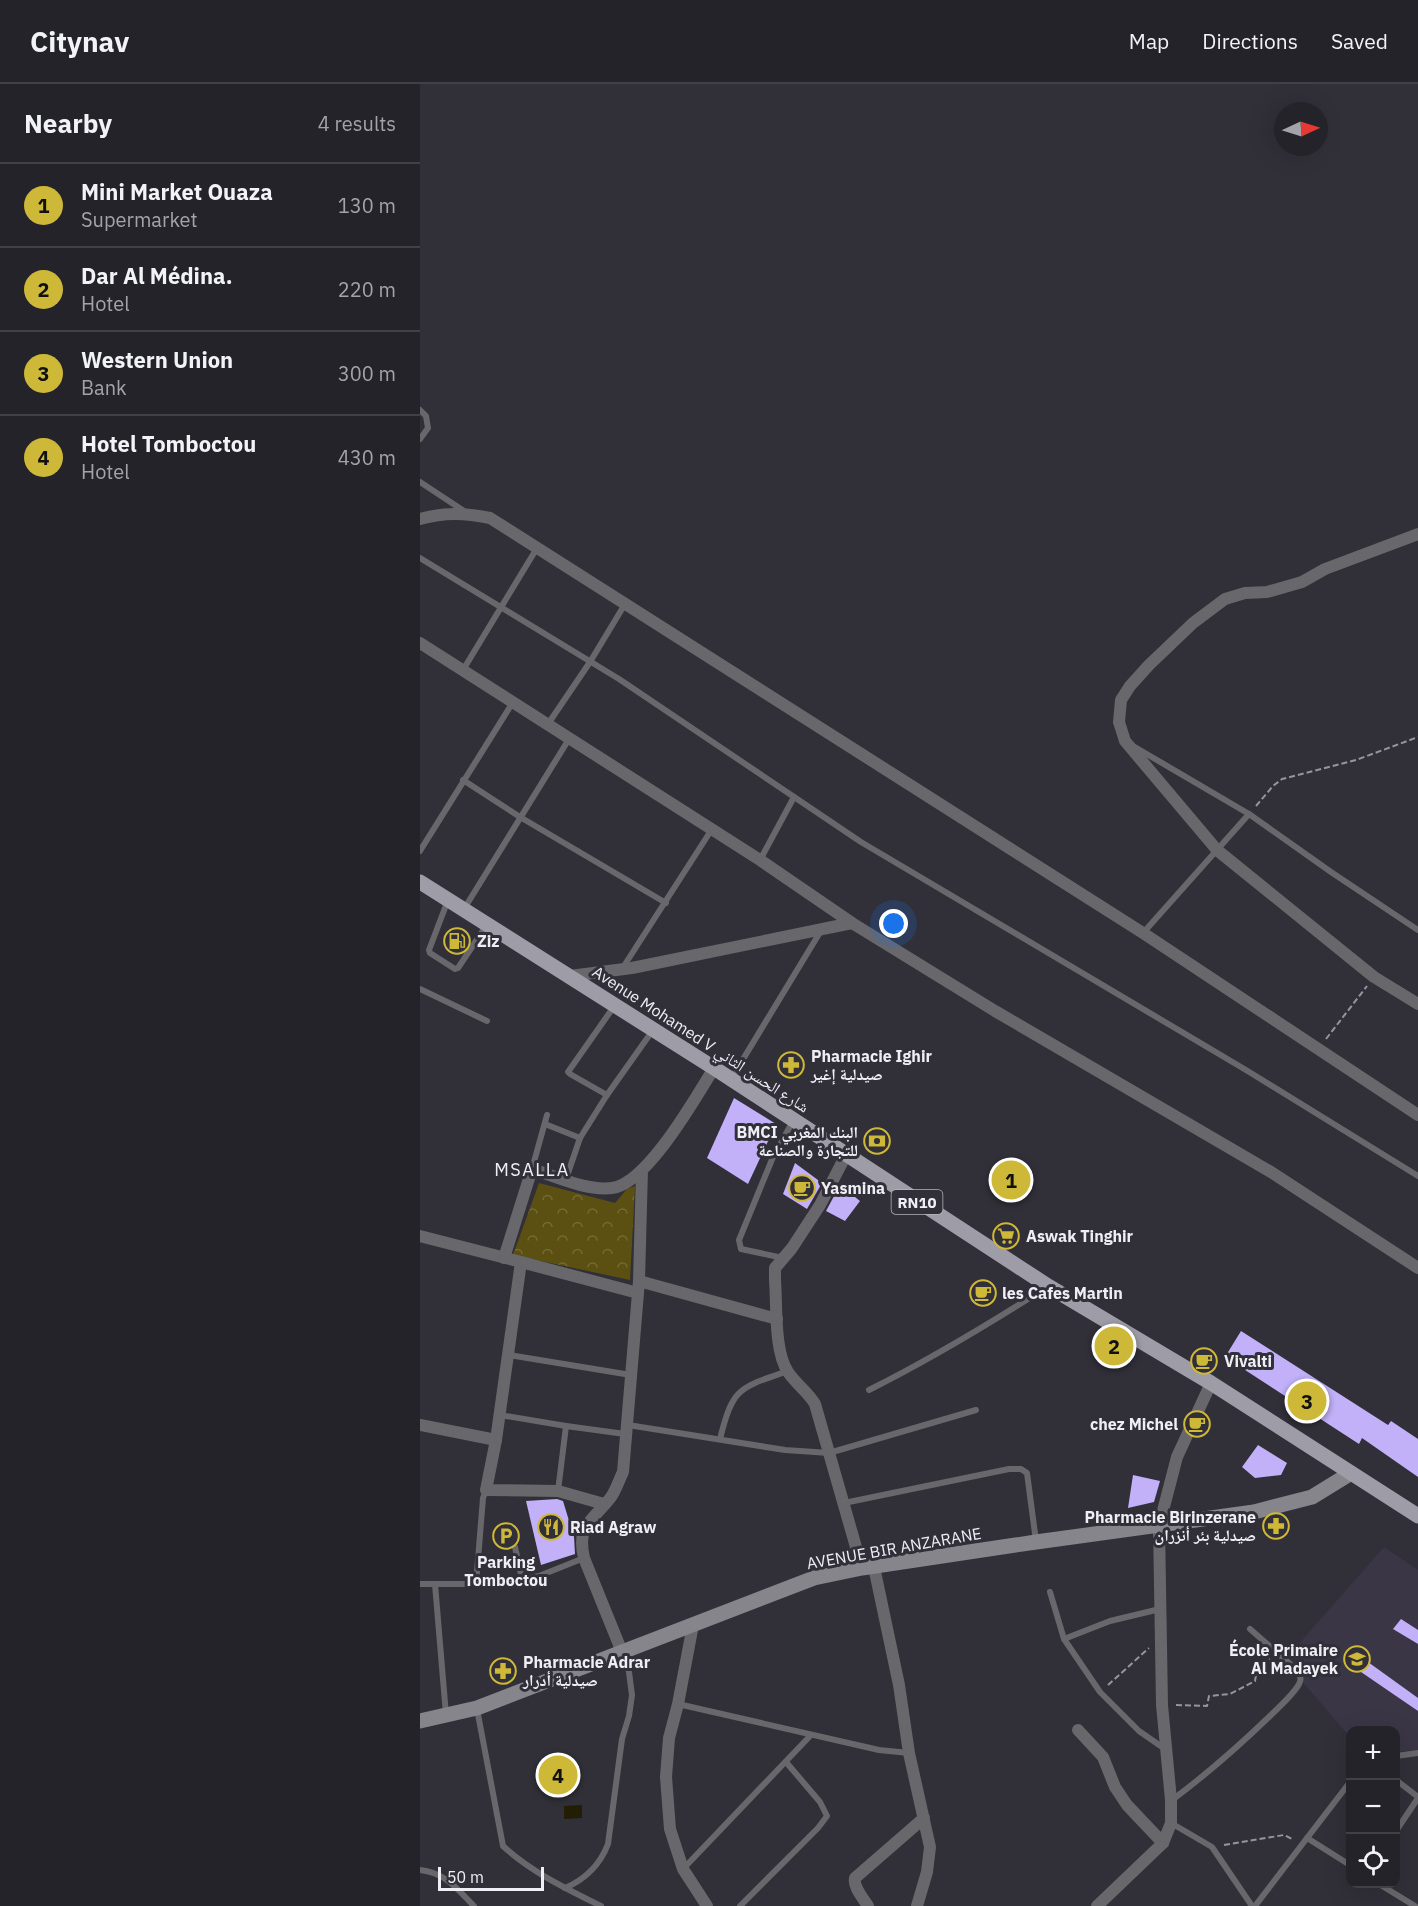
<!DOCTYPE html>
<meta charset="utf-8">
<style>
:root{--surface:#25232a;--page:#312f36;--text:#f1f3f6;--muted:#a3a4a8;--line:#424047;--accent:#ceb837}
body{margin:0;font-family:"IBM Plex Sans","Noto Naskh Arabic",sans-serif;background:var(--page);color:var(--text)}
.controls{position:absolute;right:18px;bottom:18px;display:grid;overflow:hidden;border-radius:12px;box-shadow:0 6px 24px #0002}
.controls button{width:54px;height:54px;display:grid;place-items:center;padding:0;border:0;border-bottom:2px solid var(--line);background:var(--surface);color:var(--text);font:30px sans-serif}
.compass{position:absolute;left:854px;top:18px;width:54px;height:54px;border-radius:50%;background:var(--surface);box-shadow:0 6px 24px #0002;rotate:86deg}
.scale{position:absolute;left:18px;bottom:15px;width:106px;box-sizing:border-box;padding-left:6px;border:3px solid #f0eef5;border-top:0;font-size:16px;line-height:21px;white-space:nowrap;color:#f0eef5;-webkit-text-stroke:4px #312f38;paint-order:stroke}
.you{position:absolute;left:474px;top:840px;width:21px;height:21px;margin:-15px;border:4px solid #fff;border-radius:50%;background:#1a73e8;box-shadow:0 0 0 9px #1a73e833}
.badge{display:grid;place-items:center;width:39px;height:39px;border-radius:50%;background:var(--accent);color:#111;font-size:20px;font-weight:700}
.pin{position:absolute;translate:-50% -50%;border:3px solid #fff;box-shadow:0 2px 6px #0006}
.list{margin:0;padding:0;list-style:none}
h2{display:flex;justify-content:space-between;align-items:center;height:78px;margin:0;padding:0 24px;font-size:26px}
h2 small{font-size:20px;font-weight:400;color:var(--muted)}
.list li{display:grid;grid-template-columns:39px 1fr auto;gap:18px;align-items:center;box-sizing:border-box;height:84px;padding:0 24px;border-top:2px solid var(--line)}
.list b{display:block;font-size:22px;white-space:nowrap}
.list p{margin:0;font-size:20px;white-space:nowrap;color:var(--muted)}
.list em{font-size:20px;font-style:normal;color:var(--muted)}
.icon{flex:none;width:33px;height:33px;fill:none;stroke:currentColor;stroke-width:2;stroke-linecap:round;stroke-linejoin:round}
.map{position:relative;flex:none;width:998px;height:1822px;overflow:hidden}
header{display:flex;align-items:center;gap:36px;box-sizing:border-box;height:84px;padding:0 30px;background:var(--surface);border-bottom:2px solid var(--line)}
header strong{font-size:28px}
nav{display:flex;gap:33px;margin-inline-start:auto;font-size:21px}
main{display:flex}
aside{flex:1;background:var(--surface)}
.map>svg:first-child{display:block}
.built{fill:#3a3646}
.park{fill:url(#park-crowns)}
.water{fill:#221d05}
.building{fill:#c2b0f8}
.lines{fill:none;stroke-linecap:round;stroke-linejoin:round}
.path{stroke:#96949c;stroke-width:2;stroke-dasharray:6 3;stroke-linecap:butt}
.lane{stroke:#68676b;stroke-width:6}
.street{stroke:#68676b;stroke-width:12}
.secondary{stroke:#86858c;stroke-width:15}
.primary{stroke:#9e9ca6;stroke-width:15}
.labels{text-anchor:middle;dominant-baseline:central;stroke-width:6;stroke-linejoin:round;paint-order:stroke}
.shield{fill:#312f38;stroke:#b7b5bc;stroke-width:1.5}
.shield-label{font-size:15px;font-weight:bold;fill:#f0eef5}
.poi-label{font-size:16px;font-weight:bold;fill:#f0eef5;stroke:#312f38;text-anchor:start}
.street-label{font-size:16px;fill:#f0eef5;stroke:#312f38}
.neighbourhood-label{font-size:18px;letter-spacing:1.5px;fill:#f0eef5;stroke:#312f38}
</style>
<header>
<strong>Citynav</strong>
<nav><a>Map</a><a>Directions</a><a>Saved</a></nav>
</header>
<main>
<aside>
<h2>Nearby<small>4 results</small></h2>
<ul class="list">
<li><span class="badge">1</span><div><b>Mini Market Ouaza</b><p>Supermarket</p></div><em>130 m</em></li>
<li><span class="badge">2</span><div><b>Dar Al Médina.</b><p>Hotel</p></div><em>220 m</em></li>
<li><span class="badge">3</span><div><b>Western Union</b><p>Bank</p></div><em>300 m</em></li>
<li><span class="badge">4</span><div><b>Hotel Tomboctou</b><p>Hotel</p></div><em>430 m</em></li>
</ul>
</aside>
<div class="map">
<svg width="998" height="1822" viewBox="0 0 998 1822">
<defs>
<pattern id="park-crowns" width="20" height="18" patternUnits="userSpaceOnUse" patternTransform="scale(1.5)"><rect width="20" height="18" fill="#5b5011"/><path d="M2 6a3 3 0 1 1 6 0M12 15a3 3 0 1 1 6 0" fill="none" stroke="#736a34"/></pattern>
</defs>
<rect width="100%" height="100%" fill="#312f38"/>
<polygon class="built" points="964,1463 998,1486 998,1666 976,1668 976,1646 930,1646 930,1653 874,1588 877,1562"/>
<polygon class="park" points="119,1099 195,1119 207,1105 215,1102 210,1196 93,1171"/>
<polygon class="water" points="162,1721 162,1734 144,1735 144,1722"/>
<g class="building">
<polygon points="314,1014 356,1040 328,1100 287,1074"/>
<polygon points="375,1079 402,1099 387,1125 363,1110"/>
<polygon points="420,1101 440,1117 425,1137 406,1127"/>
<polygon points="821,1247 968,1341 971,1337 998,1355 998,1393 942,1354 939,1360 805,1273"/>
<polygon points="838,1361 867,1379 861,1391 835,1394 822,1383"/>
<polygon points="713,1391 740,1397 734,1418 708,1424"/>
<polygon points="137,1415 143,1417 154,1453 155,1470 121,1481 106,1417"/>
<polygon points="981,1535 998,1546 998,1560 973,1545"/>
<polygon points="948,1578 998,1614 998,1627 941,1588"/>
</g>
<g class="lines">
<g class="path">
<polyline points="836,722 853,702 862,695 936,676 998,653"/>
<polyline points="906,955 947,902"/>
<polyline points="688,1601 729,1564"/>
<polyline points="756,1621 787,1622 789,1612 810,1610 835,1597 836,1591 850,1575"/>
<polyline points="804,1761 864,1751 874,1756"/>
</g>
<g class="lane">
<polyline points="0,326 6,332 8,344 0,355"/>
<polyline points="0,398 47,429"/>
<polyline points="0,474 199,595 441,758 826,986 998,1092"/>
<polyline points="43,586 117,464"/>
<polyline points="128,640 170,578 205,520"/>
<polyline points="713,662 829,730 911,788 998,846"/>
<polyline points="43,696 100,733 246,819"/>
<polyline points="0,767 93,618"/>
<polyline points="340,776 374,713"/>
<polyline points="28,816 9,866 10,869 35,885 38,884 66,842"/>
<polyline points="44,825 149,655"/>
<polyline points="723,849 829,730"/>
<polyline points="202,885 292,745"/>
<polyline points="0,905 67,937"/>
<polyline points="311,995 402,845"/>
<polyline points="187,1011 150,990 148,988 195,921"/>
<polyline points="125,1040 160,1054 187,1011 233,946"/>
<polyline points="112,1085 127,1031"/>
<polyline points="146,1095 160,1054"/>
<polyline points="363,1174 321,1165 319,1156 353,1073 373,1037"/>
<polyline points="89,1271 211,1291"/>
<path d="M449,1306C511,1275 569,1240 627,1203"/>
<polyline points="80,1331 146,1342"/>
<polyline points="208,1341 365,1366 409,1369 556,1326"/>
<path d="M300,1355C313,1303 319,1304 368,1287"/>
<polyline points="138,1407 146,1342 205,1350"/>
<polyline points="424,1419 589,1385 601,1385 607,1389 616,1457"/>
<polyline points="95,1463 102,1495"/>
<polyline points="0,1500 74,1500 119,1492 164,1474"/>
<polyline points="15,1500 26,1631"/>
<polyline points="56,1500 63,1414 66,1406"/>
<polyline points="630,1508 644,1555 680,1608 719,1647 745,1665"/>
<polyline points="644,1555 690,1537 740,1525"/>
<polyline points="258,1620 459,1666 489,1669"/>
<path d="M57,1625L83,1762C111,1788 147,1805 181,1822"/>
<polyline points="976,1672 998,1669"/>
<polyline points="976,1696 998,1713"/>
<path d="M752,1716C787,1690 819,1662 851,1631C860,1622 873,1611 879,1600C882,1595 880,1591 877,1586L830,1545"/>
<polyline points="751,1739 792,1763 832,1822"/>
<polyline points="976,1747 998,1714"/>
<polyline points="887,1754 930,1781"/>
<polyline points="263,1785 391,1651"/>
<path d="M0,1786C26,1789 36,1804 54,1822"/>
<polyline points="959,1800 995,1822"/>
<path d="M145,1804C166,1795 180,1781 188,1760L202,1655L209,1632L212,1611L209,1588L203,1569"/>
<polyline points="320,1822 398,1744 407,1732 400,1718 366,1678"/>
<polyline points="835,1822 930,1698"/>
</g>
<g class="street">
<path d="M0,435C25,428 45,429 70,434L723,849L998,1031"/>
<polyline points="998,450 905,485 882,498 847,508 825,509 805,515 773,539 729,581 710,602 701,616 699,638 705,657 797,766 954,893 998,920"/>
<polyline points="0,559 340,776 432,839 575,927 851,1088 998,1184"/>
<polyline points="150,892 212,884 432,839"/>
<path d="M426,1071L400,1121L372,1164L355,1184V1196C357,1222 354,1267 368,1288C376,1300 388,1308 395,1320L442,1484"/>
<polyline points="222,1086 219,1197 357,1235"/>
<polyline points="0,1152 101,1178 76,1356 66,1406 138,1407 184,1420"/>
<path d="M84,1174L112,1085C137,1093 166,1107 192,1104C227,1100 276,1013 294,984"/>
<polyline points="101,1178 218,1209"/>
<polyline points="0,1341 76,1356"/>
<polyline points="454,1483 479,1601 489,1669 510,1763 507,1788 497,1822"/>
<polyline points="273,1541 258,1620 249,1654 246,1693 250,1745 263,1785 287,1822"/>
<path d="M202,1568L164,1474C156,1440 173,1437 191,1413C196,1406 199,1396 203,1388L219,1197"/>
<polyline points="658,1646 683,1673 695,1703 707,1721 743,1759"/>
<path d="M448,1822C443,1814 433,1803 435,1794L504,1734"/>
<polyline points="677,1822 743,1759 751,1739 751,1716 742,1621 739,1442 757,1373 791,1299"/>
</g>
<polyline class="secondary" points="0,1637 57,1624 394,1494 442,1484 616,1458 834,1428 892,1413 931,1389"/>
<polyline class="primary" points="0,798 294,984 628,1202 791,1299 998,1432"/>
</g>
<defs>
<g id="fuel-ring" transform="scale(1.35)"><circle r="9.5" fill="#312f38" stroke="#ceb837" stroke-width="1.5"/><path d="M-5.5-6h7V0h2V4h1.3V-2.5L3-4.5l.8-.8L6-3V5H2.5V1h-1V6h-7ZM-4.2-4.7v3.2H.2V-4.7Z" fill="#ceb837"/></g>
<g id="pharmacy-ring" transform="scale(1.35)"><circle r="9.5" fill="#312f38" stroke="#ceb837" stroke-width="1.5"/><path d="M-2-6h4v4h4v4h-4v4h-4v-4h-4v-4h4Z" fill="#ceb837"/></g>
<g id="bank-ring" transform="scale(1.35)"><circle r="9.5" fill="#312f38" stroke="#ceb837" stroke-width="1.5"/><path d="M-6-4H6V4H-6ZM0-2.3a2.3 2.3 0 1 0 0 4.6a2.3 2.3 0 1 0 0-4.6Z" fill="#ceb837"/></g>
<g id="cafe-ring" transform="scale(1.35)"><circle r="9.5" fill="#312f38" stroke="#ceb837" stroke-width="1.5"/><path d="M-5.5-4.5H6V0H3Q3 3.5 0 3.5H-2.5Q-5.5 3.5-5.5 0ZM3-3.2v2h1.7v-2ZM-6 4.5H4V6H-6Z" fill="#ceb837"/></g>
<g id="supermarket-ring" transform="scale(1.35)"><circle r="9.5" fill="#312f38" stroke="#ceb837" stroke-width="1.5"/><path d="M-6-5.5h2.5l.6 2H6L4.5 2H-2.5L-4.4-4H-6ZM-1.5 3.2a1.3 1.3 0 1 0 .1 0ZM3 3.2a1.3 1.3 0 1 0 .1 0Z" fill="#ceb837"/></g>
<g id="restaurant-ring" transform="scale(1.35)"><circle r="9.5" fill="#312f38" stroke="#ceb837" stroke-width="1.5"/><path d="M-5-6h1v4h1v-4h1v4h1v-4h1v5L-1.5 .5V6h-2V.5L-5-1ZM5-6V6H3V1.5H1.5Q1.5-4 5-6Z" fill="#ceb837"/></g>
<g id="parking-ring" transform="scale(1.35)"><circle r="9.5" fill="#312f38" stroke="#ceb837" stroke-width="1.5"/><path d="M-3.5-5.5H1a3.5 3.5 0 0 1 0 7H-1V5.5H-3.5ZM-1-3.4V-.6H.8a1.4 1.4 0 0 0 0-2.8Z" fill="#ceb837"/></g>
<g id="school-ring" transform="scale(1.35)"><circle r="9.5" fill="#312f38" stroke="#ceb837" stroke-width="1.5"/><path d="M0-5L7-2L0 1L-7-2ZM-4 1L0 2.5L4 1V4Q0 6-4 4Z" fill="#ceb837"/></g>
</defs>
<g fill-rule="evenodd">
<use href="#fuel-ring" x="37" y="857"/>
<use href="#pharmacy-ring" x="371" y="981"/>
<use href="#bank-ring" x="457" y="1057"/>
<use href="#cafe-ring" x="382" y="1104"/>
<use href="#supermarket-ring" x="586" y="1152"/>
<use href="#cafe-ring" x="563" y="1209"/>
<use href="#cafe-ring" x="784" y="1277"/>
<use href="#cafe-ring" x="777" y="1340"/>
<use href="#pharmacy-ring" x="856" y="1442"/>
<use href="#restaurant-ring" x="131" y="1443"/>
<use href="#parking-ring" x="86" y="1452"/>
<use href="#school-ring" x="937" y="1575"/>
<use href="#pharmacy-ring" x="83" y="1587"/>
</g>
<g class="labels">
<rect class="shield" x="471.5" y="1106" width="51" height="24" rx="4.5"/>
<g class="shield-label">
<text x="497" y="1118">RN10</text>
</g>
<g class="poi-label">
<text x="57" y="857">Ziz</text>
<text x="391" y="972">Pharmacie Ighir<tspan x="391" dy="18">صيدلية إغير</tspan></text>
<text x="438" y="1048" text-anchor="end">BMCI البنك المغربي<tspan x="438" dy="18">للتجارة والصناعة</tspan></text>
<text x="401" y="1104">Yasmina</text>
<text x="606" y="1152">Aswak Tinghir</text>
<text x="582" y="1209">les Cafes Martin</text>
<text x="804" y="1277">Vivalti</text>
<text x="758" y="1340" text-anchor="end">chez Michel</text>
<text x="836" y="1433" text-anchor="end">Pharmacie Birinzerane<tspan x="836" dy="18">صيدلية بئر أنزران</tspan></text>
<text x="150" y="1443">Riad Agraw</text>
<text x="86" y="1478" text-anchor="middle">Parking<tspan x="86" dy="18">Tomboctou</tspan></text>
<text x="918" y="1566" text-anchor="end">École Primaire<tspan x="918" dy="18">Al Madayek</tspan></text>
<text x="103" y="1578">Pharmacie Adrar<tspan x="103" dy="18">صيدلية أدرار</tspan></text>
</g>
<g class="street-label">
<text transform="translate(281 955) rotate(33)">Avenue Mohamed V شارع الحسن الثاني</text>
<text transform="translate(474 1464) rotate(-10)">AVENUE BIR ANZARANE</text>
</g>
<g class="neighbourhood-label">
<text x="112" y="1085">MSALLA</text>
</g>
</g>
</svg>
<div class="controls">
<button>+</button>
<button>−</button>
<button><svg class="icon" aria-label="locate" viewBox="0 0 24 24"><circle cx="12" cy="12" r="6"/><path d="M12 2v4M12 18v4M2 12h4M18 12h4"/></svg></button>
</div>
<svg class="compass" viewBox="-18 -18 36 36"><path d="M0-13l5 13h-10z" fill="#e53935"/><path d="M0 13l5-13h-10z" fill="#a3a4a8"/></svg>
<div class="scale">50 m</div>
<div class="you"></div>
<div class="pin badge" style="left:591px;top:1096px">1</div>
<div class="pin badge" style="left:694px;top:1262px">2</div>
<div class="pin badge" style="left:887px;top:1317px">3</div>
<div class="pin badge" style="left:138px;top:1691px">4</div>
</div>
</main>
